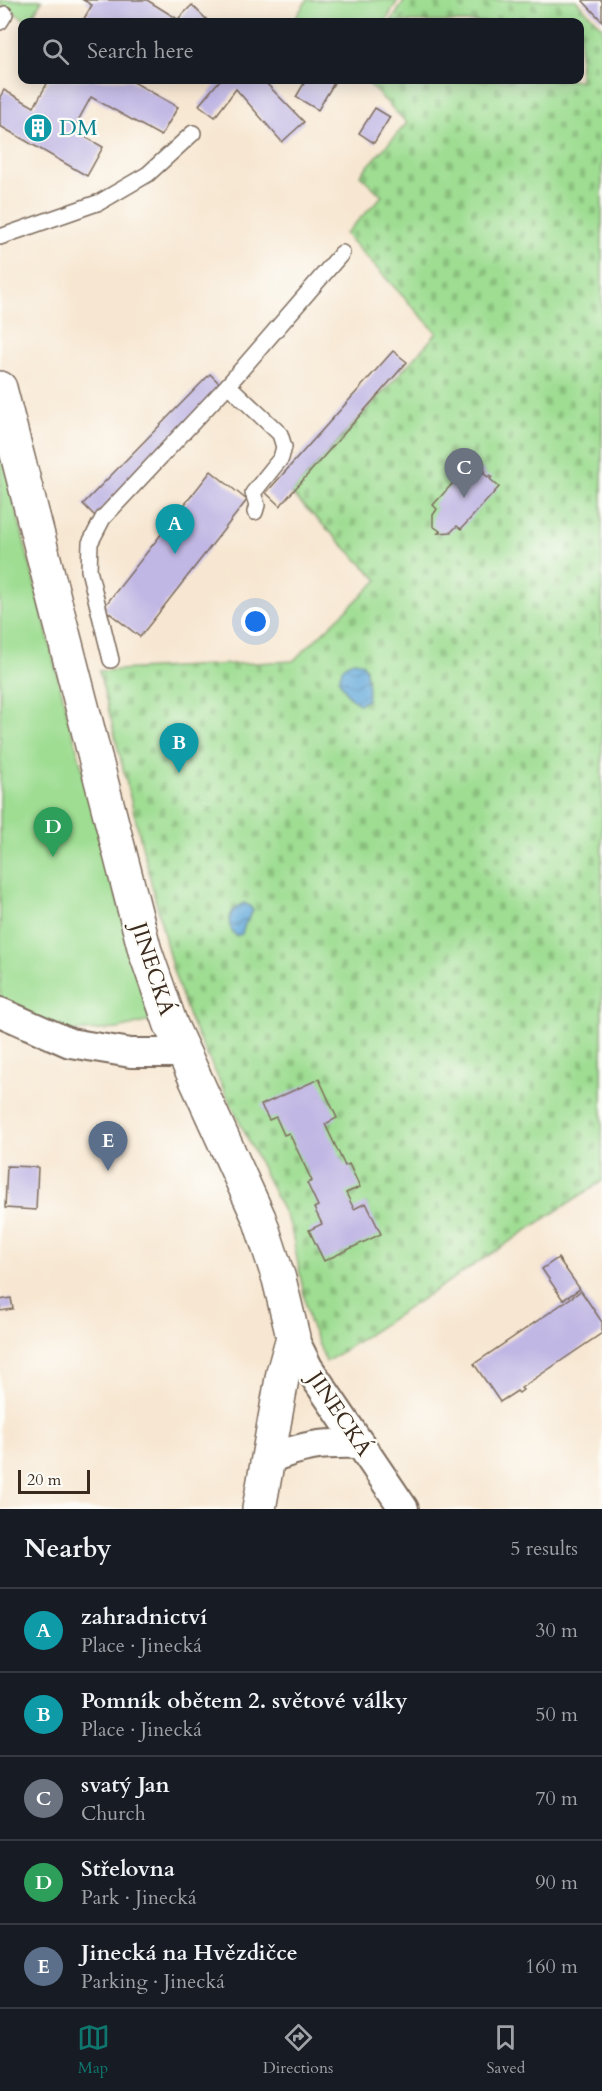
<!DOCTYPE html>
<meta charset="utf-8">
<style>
:root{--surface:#171b24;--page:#242831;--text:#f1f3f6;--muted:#9ea1a6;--line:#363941;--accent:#0f766e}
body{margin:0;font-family:Cardo,serif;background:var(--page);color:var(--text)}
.scale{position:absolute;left:18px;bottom:15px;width:72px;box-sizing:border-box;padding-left:6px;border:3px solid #3b2a1e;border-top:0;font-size:16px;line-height:21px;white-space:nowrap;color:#3b2a1e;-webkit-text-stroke:4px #fdfcf7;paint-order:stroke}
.you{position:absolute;left:256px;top:622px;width:21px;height:21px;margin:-15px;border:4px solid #fff;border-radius:50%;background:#1a73e8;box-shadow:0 0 0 9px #1a73e833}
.badge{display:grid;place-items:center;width:39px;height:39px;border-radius:50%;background:var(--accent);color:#fff;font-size:20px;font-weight:700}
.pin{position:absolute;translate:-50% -50px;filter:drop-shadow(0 2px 3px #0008)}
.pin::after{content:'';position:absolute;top:32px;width:21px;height:18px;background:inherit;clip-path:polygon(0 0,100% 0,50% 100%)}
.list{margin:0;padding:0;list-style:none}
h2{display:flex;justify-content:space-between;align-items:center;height:78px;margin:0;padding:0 24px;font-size:26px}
h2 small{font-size:20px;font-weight:400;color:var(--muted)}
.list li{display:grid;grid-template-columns:39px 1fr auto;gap:18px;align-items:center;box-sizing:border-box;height:84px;padding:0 24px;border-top:2px solid var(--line)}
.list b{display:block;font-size:22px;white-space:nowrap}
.list p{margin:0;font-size:20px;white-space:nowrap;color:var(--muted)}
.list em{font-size:20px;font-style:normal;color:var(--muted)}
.icon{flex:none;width:33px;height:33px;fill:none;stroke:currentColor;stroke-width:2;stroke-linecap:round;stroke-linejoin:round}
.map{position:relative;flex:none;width:602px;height:1509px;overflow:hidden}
.search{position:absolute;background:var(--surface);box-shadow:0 3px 15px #0003;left:18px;right:18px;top:18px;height:66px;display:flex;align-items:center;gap:15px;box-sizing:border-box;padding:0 21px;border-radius:12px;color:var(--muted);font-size:22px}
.sheet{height:498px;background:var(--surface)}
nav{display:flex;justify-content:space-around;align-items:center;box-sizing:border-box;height:84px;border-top:2px solid var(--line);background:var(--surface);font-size:16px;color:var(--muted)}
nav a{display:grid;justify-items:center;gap:3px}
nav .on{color:var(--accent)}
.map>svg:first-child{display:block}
.cemetery{fill:url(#cemetery-stones);stroke:#6c8458;stroke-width:1.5}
.park{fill:#9edd92;stroke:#6c8458;stroke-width:1.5}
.water{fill:url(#water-waves);stroke:#506a7c;stroke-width:1.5}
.building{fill:#c1b7e4}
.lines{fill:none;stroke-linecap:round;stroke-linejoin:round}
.lane-casing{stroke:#7d6c5d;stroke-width:18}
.street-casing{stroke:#7d6c5d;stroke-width:32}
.secondary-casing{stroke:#7d6c5d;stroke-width:36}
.lane{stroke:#fff;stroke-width:15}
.street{stroke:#fff;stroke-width:28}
.secondary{stroke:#fff;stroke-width:33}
.labels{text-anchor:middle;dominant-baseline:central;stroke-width:4.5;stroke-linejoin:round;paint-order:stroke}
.culture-label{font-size:22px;fill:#0d838f;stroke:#fdfcf7;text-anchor:start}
.street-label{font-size:22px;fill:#3b2a1e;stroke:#fdfcf7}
</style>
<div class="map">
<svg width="602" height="1509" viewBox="0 0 602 1509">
<defs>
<pattern id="cemetery-stones" width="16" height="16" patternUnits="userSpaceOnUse" patternTransform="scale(1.5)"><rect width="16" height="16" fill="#9edd92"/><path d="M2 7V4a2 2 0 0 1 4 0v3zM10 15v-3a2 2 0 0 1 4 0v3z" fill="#89be7d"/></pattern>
<pattern id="water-waves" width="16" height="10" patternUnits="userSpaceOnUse" patternTransform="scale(1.5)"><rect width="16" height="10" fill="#65aadb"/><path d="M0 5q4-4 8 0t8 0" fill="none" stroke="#548bb1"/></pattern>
</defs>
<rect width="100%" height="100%" fill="#fdfcf7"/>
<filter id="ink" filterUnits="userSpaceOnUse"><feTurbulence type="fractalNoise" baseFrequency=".0167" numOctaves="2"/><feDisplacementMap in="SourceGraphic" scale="12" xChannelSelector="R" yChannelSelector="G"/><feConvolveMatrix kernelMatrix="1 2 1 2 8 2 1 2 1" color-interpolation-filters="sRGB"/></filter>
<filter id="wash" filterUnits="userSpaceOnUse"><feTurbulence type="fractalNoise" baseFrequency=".008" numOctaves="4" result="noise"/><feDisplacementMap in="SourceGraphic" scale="24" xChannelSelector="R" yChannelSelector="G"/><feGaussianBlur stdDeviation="1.35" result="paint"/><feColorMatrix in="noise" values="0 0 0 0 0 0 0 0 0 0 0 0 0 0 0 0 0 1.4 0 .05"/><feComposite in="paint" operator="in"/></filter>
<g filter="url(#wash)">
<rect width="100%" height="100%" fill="#f7e7d2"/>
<polygon class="cemetery" points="405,0 576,0 602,27 602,1181 326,1362 309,1321 291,1228 190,1020 172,967 99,671 293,661 378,580 291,493 437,333 345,234 382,196 360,175 407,123 365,80 580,80 580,22 391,22"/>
<g class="park">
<polygon points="0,0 42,0 29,22 0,4"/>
<polygon points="307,0 398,0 385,22 293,22"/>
<polygon points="0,445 67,712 150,1021 118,1029 66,1032 0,1003"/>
</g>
<g class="water">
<path d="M355,661L362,663L366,669C366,680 370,692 367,700L359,704L350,698L339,680C342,669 343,663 355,661Z"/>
<path d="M244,903L250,906L253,911L245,924L242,934L236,936C224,924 229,909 244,903Z"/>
</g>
<g id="blocks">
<g class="building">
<polygon points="83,0 147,0 176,18 173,22 82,22 92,5"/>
<polygon points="584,0 602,0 602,21 583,1"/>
<polygon points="192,5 209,22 175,22"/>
<polygon points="49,80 130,80 178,107 161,136 91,97 73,130 103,147 87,176 0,126 0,97 4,90 34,107"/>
<polygon points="220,80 263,80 304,122 282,142 236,89 215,117 199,105"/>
<polygon points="306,80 327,80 334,83 318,110 296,97"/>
<polygon points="375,108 390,117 374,143 359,133"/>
<polygon points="393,351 407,362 280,506 266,493"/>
<polygon points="210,374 223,387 96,517 83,504"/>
<polygon points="472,462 481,471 483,469 485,471 483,473 488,477 490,475 492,477 490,479 499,487 461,529 457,526 451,532 438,533 440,531 433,526 433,515 437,509 433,505"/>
<polygon points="211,471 247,500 140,637 103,608"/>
<polygon points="319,1079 337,1118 325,1124 345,1166 349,1164 360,1187 346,1193 354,1209 366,1203 381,1234 324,1261 309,1230 322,1224 314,1208 318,1206 307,1183 312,1181 289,1133 284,1135 276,1117 269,1120 261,1105"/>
<polygon points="7,1166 38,1167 36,1210 5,1208"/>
<polygon points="558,1258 580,1289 563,1300 542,1269"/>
<polygon points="581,1291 602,1322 602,1333 521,1388 523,1390 519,1393 517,1391 500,1402 474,1364"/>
<polygon points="11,1298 13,1309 0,1311 0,1300"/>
</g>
</g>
</g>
<g filter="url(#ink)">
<use href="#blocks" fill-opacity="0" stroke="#7d6c5d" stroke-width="1.5"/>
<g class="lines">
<g class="lane-casing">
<g id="lane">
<polyline points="0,22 5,14"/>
<polyline points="0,237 100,202 148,174 193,133"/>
<polyline points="228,385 342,253"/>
<polyline points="111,660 89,570 90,543 103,518 228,385 280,434 284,447 281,458 253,493 257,505 255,512"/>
</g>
</g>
<g class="street-casing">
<g id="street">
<polyline points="0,1012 70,1043 131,1053 183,1053"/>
<polyline points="293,1337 308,1367 404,1509"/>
<path d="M267,1460C303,1445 321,1443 360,1444"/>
</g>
</g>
<g class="secondary-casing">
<polyline id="secondary" points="0,388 145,951 171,1025 259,1218 279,1279 293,1337 283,1373 259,1509"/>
</g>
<use href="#lane" class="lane"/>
<use href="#street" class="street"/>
<use href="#secondary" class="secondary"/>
</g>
</g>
<defs>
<g id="building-disc" transform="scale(1.5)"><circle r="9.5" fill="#0f9aa8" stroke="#fdfcf7"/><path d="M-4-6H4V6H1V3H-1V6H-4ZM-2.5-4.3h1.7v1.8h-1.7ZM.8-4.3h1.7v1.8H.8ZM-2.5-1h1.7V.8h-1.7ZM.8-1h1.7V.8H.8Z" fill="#fff"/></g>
</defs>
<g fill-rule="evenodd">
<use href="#building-disc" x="38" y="128"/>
</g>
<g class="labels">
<g class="culture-label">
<text x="59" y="128">DM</text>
</g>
<g class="street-label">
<text transform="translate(153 969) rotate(72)">JINECKÁ</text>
<text transform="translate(340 1414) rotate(56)">JINECKÁ</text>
</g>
</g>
</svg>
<div class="scale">20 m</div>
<div class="you"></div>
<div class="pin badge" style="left:175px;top:554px;background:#0f9aa8">A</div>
<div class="pin badge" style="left:179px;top:773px;background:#0f9aa8">B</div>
<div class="pin badge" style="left:464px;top:498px;background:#6b7280">C</div>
<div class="pin badge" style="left:53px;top:857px;background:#2e9e5b">D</div>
<div class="pin badge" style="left:108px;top:1171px;background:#5c6f8a">E</div>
<div class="search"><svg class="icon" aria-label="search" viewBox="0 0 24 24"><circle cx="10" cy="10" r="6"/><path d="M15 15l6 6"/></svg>Search here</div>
</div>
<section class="sheet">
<h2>Nearby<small>5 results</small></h2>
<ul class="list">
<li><span class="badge" style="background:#0f9aa8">A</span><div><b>zahradnictví</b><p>Place · Jinecká</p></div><em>30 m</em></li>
<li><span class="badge" style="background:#0f9aa8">B</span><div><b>Pomník obětem 2. světové války</b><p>Place · Jinecká</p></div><em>50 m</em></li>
<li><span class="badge" style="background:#6b7280">C</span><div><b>svatý Jan</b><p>Church</p></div><em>70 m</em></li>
<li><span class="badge" style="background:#2e9e5b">D</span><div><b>Střelovna</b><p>Park · Jinecká</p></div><em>90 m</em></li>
<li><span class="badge" style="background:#5c6f8a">E</span><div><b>Jinecká na Hvězdičce</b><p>Parking · Jinecká</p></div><em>160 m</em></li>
</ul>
</section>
<nav>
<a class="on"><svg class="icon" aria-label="map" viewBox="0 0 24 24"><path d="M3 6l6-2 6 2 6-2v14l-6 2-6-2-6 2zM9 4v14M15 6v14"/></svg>Map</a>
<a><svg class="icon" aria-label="directions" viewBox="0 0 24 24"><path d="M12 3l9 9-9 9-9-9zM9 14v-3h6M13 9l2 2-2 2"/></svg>Directions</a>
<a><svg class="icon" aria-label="saved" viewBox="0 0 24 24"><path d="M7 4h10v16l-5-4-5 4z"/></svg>Saved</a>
</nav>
